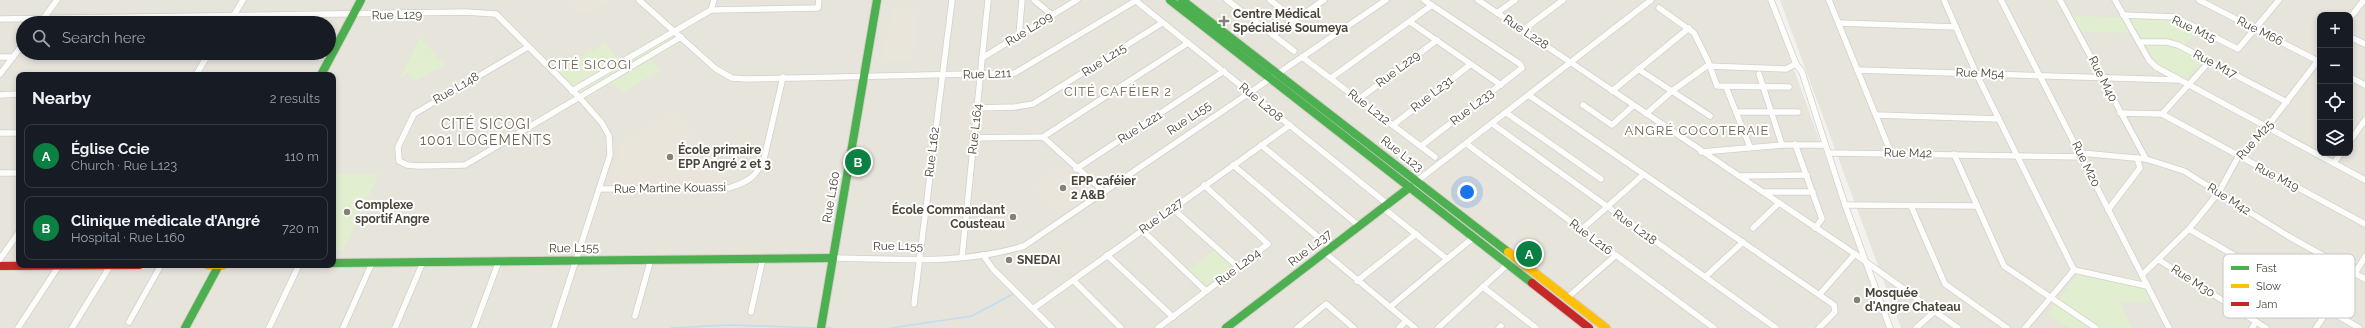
<!DOCTYPE html>
<meta charset="utf-8">
<style>
:root{--surface:#171b24;--page:#20242c;--text:#f1f3f6;--muted:#9ea1a6;--line:#363941;--accent:#0b8043}
body{margin:0;font-family:Raleway,sans-serif;background:var(--page);color:var(--text)}
.controls{position:absolute;right:12px;top:12px;display:grid;overflow:hidden;border-radius:8px;box-shadow:0 2px 6px #0003}
.controls button{width:36px;height:36px;display:grid;place-items:center;padding:0;border:0;border-bottom:1px solid var(--line);background:var(--surface);color:var(--text);font:20px sans-serif}
.you{position:absolute;left:1467px;top:192px;width:14px;height:14px;margin:-10px;border:3px solid #fff;border-radius:50%;background:#1a73e8;box-shadow:0 0 0 6px #1a73e833}
.badge{display:grid;place-items:center;width:26px;height:26px;border-radius:50%;background:var(--accent);color:#fff;font-size:13px;font-weight:700}
.pin{position:absolute;translate:-50% -50%;border:2px solid #fff;box-shadow:0 1px 4px #0006}
.list{margin:0;padding:0;list-style:none}
h2{display:flex;justify-content:space-between;align-items:center;height:52px;margin:0;padding:0 16px;font-size:17px}
h2 small{font-size:13px;font-weight:400;color:var(--muted)}
.list li{display:grid;grid-template-columns:26px 1fr auto;gap:12px;align-items:center;box-sizing:border-box;height:64px;margin:0 8px 8px;padding:0 8px;border:1px solid var(--line);border-radius:8px}
.list b{display:block;font-size:15px;white-space:nowrap}
.list p{margin:0;font-size:13px;white-space:nowrap;color:var(--muted)}
.list em{font-size:13px;font-style:normal;color:var(--muted)}
.icon{flex:none;width:22px;height:22px;fill:none;stroke:currentColor;stroke-width:2;stroke-linecap:round;stroke-linejoin:round}
.map{position:relative;flex:none;width:2365px;height:328px;overflow:hidden}
.search{position:absolute;background:var(--surface);box-shadow:0 2px 6px #0003;left:16px;top:16px;width:320px;height:44px;display:flex;align-items:center;gap:10px;box-sizing:border-box;padding:0 14px;border-radius:22px;color:var(--muted);font-size:15px}
.panel{position:absolute;background:var(--surface);box-shadow:0 2px 6px #0003;left:16px;top:72px;width:320px;height:196px;border-radius:8px}
.map>svg:first-child{display:block}
.residential{fill:#e7e4dc;fill-rule:evenodd}
.education{fill:#eae5da}
.green{fill:#e1eecf}
.parking{fill:#e6e3df}
.lines{fill:none;stroke-linecap:round;stroke-linejoin:round}
.stream{stroke:#c0ddf1;stroke-width:1.5}
.street-casing{stroke:#d2d0cb;stroke-width:7}
.fast-casing{stroke:#d3cfc5;stroke-width:10}
.slow-casing{stroke:#d3cfc5;stroke-width:10}
.jam-casing{stroke:#d3cfc5;stroke-width:10}
.street{stroke:#fdfdfc;stroke-width:5.5}
.fast{stroke:#4caf50;stroke-width:8}
.slow{stroke:#ffc107;stroke-width:8}
.jam{stroke:#c62828;stroke-width:8}
.poi-dot{fill:#868178;stroke:#fff;stroke-width:1.5}
.labels{text-anchor:middle;dominant-baseline:central;stroke-width:4;stroke-linejoin:round;paint-order:stroke}
.poi-label{font-size:12px;font-weight:bold;fill:#4b4439;stroke:#fff;text-anchor:start}
.street-label{font-size:12px;fill:#4b4439;stroke:#fff}
.neighbourhood-label{font-size:13px;letter-spacing:1px;fill:#6e6250;stroke:#fff}
.quarter-label{font-size:14px;letter-spacing:1px;fill:#6e6250;stroke:#fff}
.key{fill:#fff;stroke:#c9c7c4;stroke-width:1}
.key-label{font-size:11px;fill:#4b4439}
</style>
<div class="map">
<svg width="2365" height="328" viewBox="0 0 2365 328">
<rect width="100%" height="100%" fill="#f4f2ee"/>
<g class="residential">
<path d="M0,0H1769L1887,328H0ZM23,23H329V53H23ZM19,75H333V265H19Z"/>
<path d="M1780,0H2365V328H1901ZM2320,15H2350V153H2320Z"/>
</g>
<g class="education">
<polygon points="565,0 610,0 581,15"/>
<polygon points="892,10 920,10 912,59 883,60"/>
<polygon points="671,111 736,170 726,183 610,185 622,144"/>
<polygon points="1066,163 1096,190 1060,215 1030,187"/>
</g>
<g class="green">
<polygon points="2073,16 2175,19 2198,31 2181,49 2203,61 2186,79 2156,63 2138,33 2081,32"/>
<polygon points="668,31 681,43 651,60 661,70 623,92 612,83 581,102 555,72 605,43 620,60"/>
<polygon points="420,37 445,65 415,81 408,73 400,78"/>
<polygon points="333,174 379,174 343,251 333,251"/>
<polygon points="1215,249 1233,265 1206,286 1188,270"/>
<polygon points="2078,274 2142,278 2154,303 2120,301 2132,328 2070,328 2047,314"/>
</g>
<polygon class="parking" points="1381,265 1409,289 1392,304 1363,281"/>
<g class="lines">
<g class="stream">
<polyline points="671,328 730,325 819,328"/>
<polyline points="825,328 831,328"/>
<polyline points="891,328 972,316 1013,294"/>
</g>
<g class="street-casing">
<g id="street">
<polyline points="639,0 716,69 732,78 747,79 1015,73 1137,0"/>
<polyline points="714,0 711,10 818,8 819,0"/>
<polyline points="1034,0 1052,15"/>
<polyline points="1135,0 1386,203"/>
<polyline points="1227,0 1294,51"/>
<polyline points="1270,0 1295,19"/>
<polyline points="1478,0 1855,254 1958,328"/>
<polyline points="1771,0 1796,64 1802,72 1845,205 1890,328"/>
<polyline points="1829,0 1891,153"/>
<polyline points="1944,0 1976,73 2074,270"/>
<polyline points="2001,0 2169,328"/>
<polyline points="2060,0 2146,159"/>
<polyline points="2115,0 2149,60 2156,67 2365,180"/>
<polyline points="2199,0 2320,62"/>
<polyline points="1659,8 1694,33 1708,61 1717,86 1789,87"/>
<polyline points="1497,13 1515,0"/>
<polyline points="2123,15 2175,17 2238,49 2279,0"/>
<polyline points="2350,18 2364,0"/>
<polyline points="0,19 465,12 496,14 579,97 602,123 609,136 610,155 554,328"/>
<polyline points="1410,22 1501,85"/>
<polyline points="40,23 57,0"/>
<polyline points="229,23 243,0"/>
<polyline points="1839,23 1956,27"/>
<polyline points="1523,30 1563,0"/>
<polyline points="1019,35 1022,0"/>
<polyline points="1273,35 1324,0"/>
<polyline points="2350,37 2365,44"/>
<polyline points="2139,42 2167,42 2178,45 2287,102"/>
<polyline points="528,47 414,114 398,147 399,161 407,165 419,166 465,165 681,37"/>
<polyline points="129,56 332,55"/>
<polyline points="0,57 13,57"/>
<polyline points="1302,57 1435,157"/>
<polyline points="982,58 1077,0"/>
<polyline points="1638,69 1710,116"/>
<polyline points="1857,70 2179,80"/>
<polyline points="0,74 23,44"/>
<polyline points="1759,74 1782,145"/>
<polyline points="196,75 209,53"/>
<polyline points="2350,77 2365,85"/>
<polyline points="1331,78 1432,5"/>
<polyline points="1726,87 1750,147"/>
<polyline points="572,91 711,10"/>
<polyline points="1612,91 1689,28"/>
<polyline points="0,95 19,94"/>
<polyline points="1530,96 1834,305 1835,312 1819,328"/>
<polyline points="1359,99 1437,40"/>
<polyline points="1583,105 1612,125 1633,106"/>
<polyline points="977,108 1015,107 1033,104 1162,23"/>
<polyline points="1736,112 1798,112"/>
<polyline points="2120,113 2162,114 2365,224"/>
<polyline points="1508,114 1601,179"/>
<polyline points="1646,114 1672,91 1707,66 1786,69 1796,64"/>
<polyline points="2162,114 2210,61"/>
<polyline points="1876,115 1999,119"/>
<polyline points="1393,125 1471,64"/>
<polyline points="1494,125 1776,328"/>
<polyline points="0,133 19,133"/>
<polyline points="1043,137 1104,192"/>
<polyline points="973,138 1043,137 1188,43"/>
<polyline points="2350,141 2365,120"/>
<polyline points="1795,144 1822,219 1815,228"/>
<polyline points="1261,145 1358,225"/>
<polyline points="1468,145 1714,328"/>
<polyline points="1421,146 1522,68 1520,64 1424,0"/>
<polyline points="1701,152 1782,145 1825,145"/>
<polyline points="1829,153 2083,157"/>
<polyline points="2081,153 2146,159 2184,171 2288,236 2365,279"/>
<polyline points="1954,154 2004,266 2096,328"/>
<polyline points="2334,163 2341,153"/>
<polyline points="1233,165 1330,247"/>
<polyline points="1076,169 1224,71"/>
<polyline points="0,173 19,173"/>
<polyline points="1739,176 1807,175"/>
<polyline points="1417,181 1651,0"/>
<path d="M599,189L729,188C748,182 756,177 764,159L783,77"/>
<polyline points="1764,192 1813,192"/>
<polyline points="1845,205 1977,206"/>
<polyline points="1911,206 1945,284 2007,328"/>
<polyline points="1382,207 1447,259 1474,237"/>
<polyline points="1172,208 1237,266"/>
<polyline points="2108,210 2140,168 2137,158"/>
<polyline points="1753,228 1779,203"/>
<polyline points="2189,229 2359,328"/>
<polyline points="1142,230 1206,291"/>
<polyline points="1581,230 1643,175"/>
<polyline points="1324,252 1415,328"/>
<polyline points="983,255 993,269 1052,328"/>
<polyline points="1107,255 1173,317"/>
<polyline points="962,257 988,0"/>
<path d="M833,258C897,259 962,265 1024,246L1386,0"/>
<polyline points="0,259 19,232"/>
<polyline points="2159,260 2266,328"/>
<polyline points="2074,270 2147,286"/>
<polyline points="2355,273 2365,257"/>
<polyline points="2142,275 2189,229 2219,192 2238,157 2267,127 2320,58"/>
<polyline points="1705,277 1743,242"/>
<polyline points="1073,280 1121,328"/>
<polyline points="1357,281 1416,234"/>
<polyline points="1483,287 1536,328"/>
<polyline points="1820,294 1855,254"/>
<polyline points="1567,298 1615,256"/>
<polyline points="914,304 952,0"/>
<polyline points="1390,307 1447,259"/>
<polyline points="1034,308 1290,125"/>
<polyline points="751,312 763,258"/>
<polyline points="635,316 651,259"/>
<polyline points="129,322 161,265"/>
<polyline points="18,328 58,267"/>
<polyline points="72,328 110,266"/>
<polyline points="269,328 299,265"/>
<polyline points="343,328 372,263"/>
<polyline points="395,328 423,262"/>
<polyline points="474,328 499,261"/>
<polyline points="1158,328 1268,244 1204,185"/>
<polyline points="1297,328 1326,304 1354,328"/>
<polyline points="1399,328 1406,321"/>
<polyline points="1438,328 1508,264"/>
<polyline points="1499,328 1501,326"/>
<polyline points="1916,328 1934,312"/>
<polyline points="2025,328 2074,270"/>
<polyline points="2252,328 2256,322"/>
<polyline points="2316,328 2328,310"/>
</g>
</g>
<g class="fast-casing">
<g id="fast">
<polyline points="1170,0 1532,283"/>
<polyline points="1182,0 1508,252"/>
<polyline points="321,75 361,0"/>
<polyline points="333,263 833,258"/>
<polyline points="185,328 219,265"/>
<polyline points="821,328 877,0"/>
<polyline points="1226,328 1410,187"/>
</g>
</g>
<g class="slow-casing">
<g id="slow">
<polyline points="1508,252 1606,328"/>
<polyline points="208,265 223,265"/>
</g>
</g>
<g class="jam-casing">
<g id="jam">
<polyline points="0,266 139,265"/>
<polyline points="1532,283 1589,328"/>
</g>
</g>
<use href="#street" class="street"/>
<use href="#fast" class="fast"/>
<use href="#slow" class="slow"/>
<use href="#jam" class="jam"/>
</g>
<g class="poi-dot">
<path d="M1222 15h4v4h4v4h-4v4h-4v-4h-4v-4h4z"/>
<circle cx="670" cy="157" r="4"/>
<circle cx="1063" cy="188" r="4"/>
<circle cx="347" cy="212" r="4"/>
<circle cx="1013" cy="217" r="4"/>
<circle cx="1009" cy="260" r="4"/>
<circle cx="1857" cy="300" r="4"/>
</g>
<g class="labels">
<g class="poi-label">
<text x="1233" y="14">Centre Médical<tspan x="1233" dy="14">Spécialisé Soumeya</tspan></text>
<text x="678" y="150">École primaire<tspan x="678" dy="14">EPP Angré 2 et 3</tspan></text>
<text x="1071" y="181">EPP caféier<tspan x="1071" dy="14">2 A&amp;B</tspan></text>
<text x="355" y="205">Complexe<tspan x="355" dy="14">sportif Angre</tspan></text>
<text x="1005" y="210" text-anchor="end">École Commandant<tspan x="1005" dy="14">Cousteau</tspan></text>
<text x="1017" y="260">SNEDAI</text>
<text x="1865" y="293">Mosquée<tspan x="1865" dy="14">d'Angre Chateau</tspan></text>
</g>
<g class="street-label">
<text transform="translate(397 15) rotate(-1)">Rue L129</text>
<text transform="translate(1029 29) rotate(-32)">Rue L209</text>
<text transform="translate(2194 29) rotate(25)">Rue M15</text>
<text transform="translate(2260 31) rotate(27)">Rue M66</text>
<text transform="translate(1526 32) rotate(34)">Rue L228</text>
<text transform="translate(1104 60) rotate(-33)">Rue L215</text>
<text transform="translate(2215 64) rotate(28)">Rue M17</text>
<text transform="translate(1398 69) rotate(-37)">Rue L229</text>
<text transform="translate(1980 73) rotate(2)">Rue M54</text>
<text transform="translate(987 74) rotate(-2)">Rue L211</text>
<text transform="translate(2103 79) rotate(63)">Rue M40</text>
<text transform="translate(456 88) rotate(-30)">Rue L148</text>
<text transform="translate(1432 94) rotate(-38)">Rue L231</text>
<text transform="translate(1261 102) rotate(40)">Rue L208</text>
<text transform="translate(1369 107) rotate(38)">Rue L212</text>
<text transform="translate(1472 107) rotate(-38)">Rue L233</text>
<text transform="translate(1189 118) rotate(-34)">Rue L155</text>
<text transform="translate(1140 127) rotate(-33)">Rue L221</text>
<text transform="translate(975 129) rotate(-84)">Rue L164</text>
<text transform="translate(2255 140) rotate(-48)">Rue M25</text>
<text transform="translate(932 152) rotate(-83)">Rue L162</text>
<text transform="translate(1908 153) rotate(1)">Rue M42</text>
<text transform="translate(1402 154) rotate(38)">Rue L123</text>
<text transform="translate(2086 164) rotate(64)">Rue M20</text>
<text transform="translate(2277 177) rotate(27)">Rue M19</text>
<text transform="translate(670 188) rotate(-1)">Rue Martine Kouassi</text>
<text transform="translate(831 197) rotate(-80)">Rue L160</text>
<text transform="translate(2229 199) rotate(32)">Rue M42</text>
<text transform="translate(1161 216) rotate(-36)">Rue L227</text>
<text transform="translate(1635 227) rotate(36)">Rue L218</text>
<text transform="translate(1591 237) rotate(37)">Rue L216</text>
<text x="898" y="246">Rue L155</text>
<text transform="translate(574 248) rotate(-1)">Rue L155</text>
<text transform="translate(1310 248) rotate(-38)">Rue L237</text>
<text transform="translate(1238 267) rotate(-37)">Rue L204</text>
<text transform="translate(2193 281) rotate(33)">Rue M30</text>
</g>
<g class="neighbourhood-label">
<text x="590" y="64">CITÉ SICOGI</text>
<text x="1118" y="91">CITÉ CAFÉIER 2</text>
<text x="1697" y="130">ANGRÉ COCOTERAIE</text>
</g>
<g class="quarter-label">
<text x="486" y="124">CITÉ SICOGI<tspan x="486" dy="16">1001 LOGEMENTS</tspan></text>
</g>
</g>
<rect x="2223" y="254" width="132" height="64" rx="6" class="key"/>
<rect x="2231" y="266" width="18" height="4" fill="#4caf50"/>
<rect x="2231" y="284" width="18" height="4" fill="#ffc107"/>
<rect x="2231" y="302" width="18" height="4" fill="#c62828"/>
<g class="key-label">
<text x="2256" y="272">Fast</text>
<text x="2256" y="290">Slow</text>
<text x="2256" y="308">Jam</text>
</g>
</svg>
<div class="controls">
<button>+</button>
<button>−</button>
<button><svg class="icon" aria-label="locate" viewBox="0 0 24 24"><circle cx="12" cy="12" r="6"/><path d="M12 2v4M12 18v4M2 12h4M18 12h4"/></svg></button>
<button><svg class="icon" aria-label="layers" viewBox="0 0 24 24"><path d="M12 4l9 5-9 5-9-5zM3 14l9 5 9-5"/></svg></button>
</div>
<div class="you"></div>
<div class="pin badge" style="left:1529px;top:254px">A</div>
<div class="pin badge" style="left:858px;top:162px">B</div>
<div class="search"><svg class="icon" aria-label="search" viewBox="0 0 24 24"><circle cx="10" cy="10" r="6"/><path d="M15 15l6 6"/></svg>Search here</div>
<section class="panel">
<h2>Nearby<small>2 results</small></h2>
<ul class="list">
<li><span class="badge">A</span><div><b>Église Ccie</b><p>Church · Rue L123</p></div><em>110 m</em></li>
<li><span class="badge">B</span><div><b>Clinique médicale d’Angré</b><p>Hospital · Rue L160</p></div><em>720 m</em></li>
</ul>
</section>
</div>
